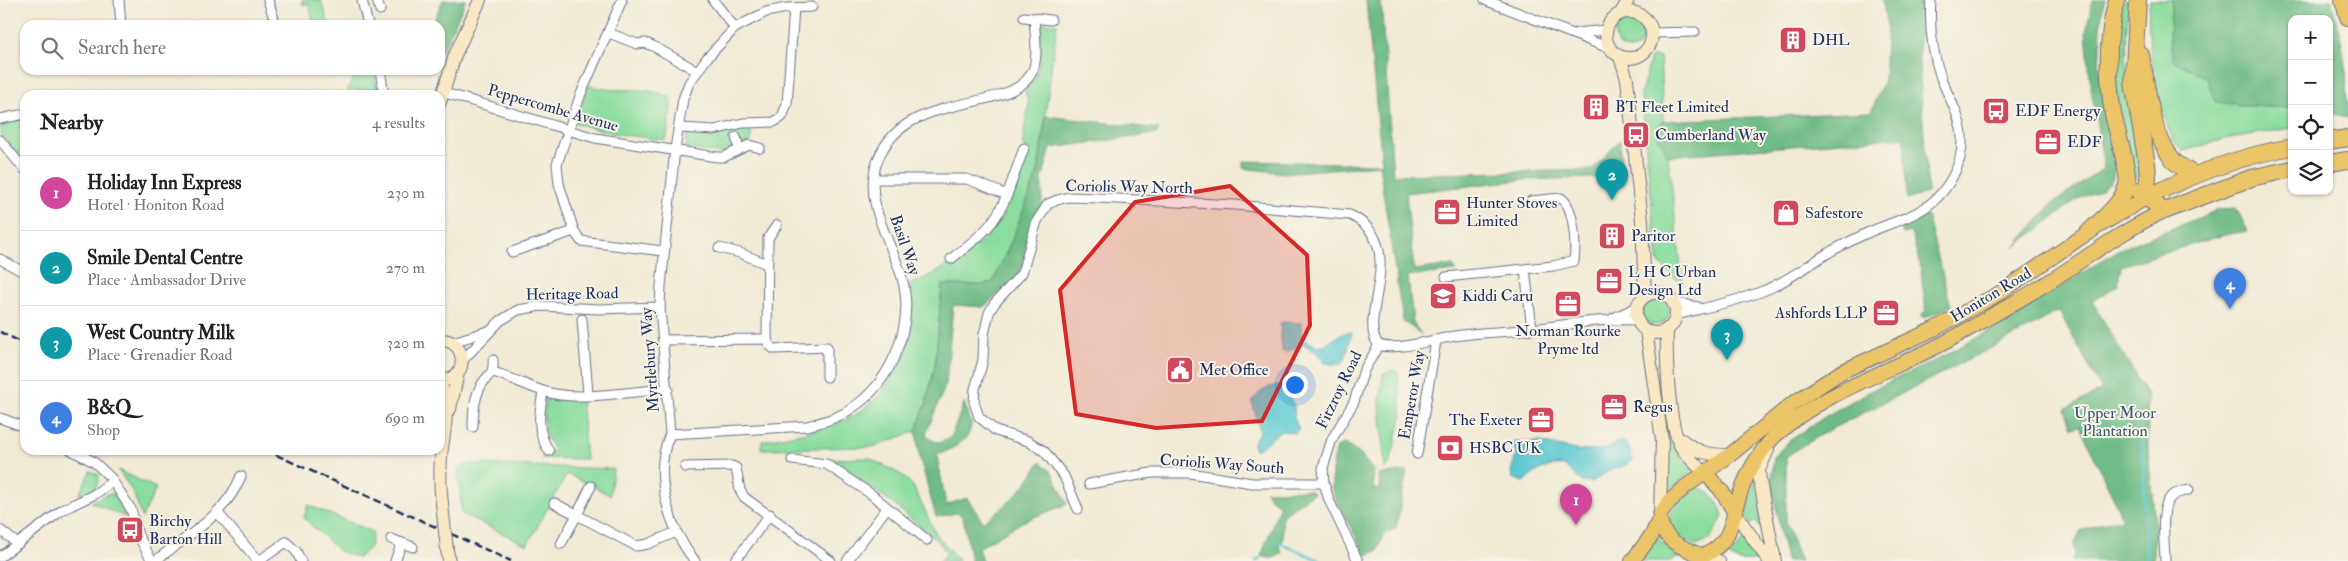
<!DOCTYPE html>
<meta charset="utf-8">
<style>
:root{--surface:#fff;--page:#f6f6f6;--text:#222;--muted:#767676;--line:#e0e0e0;--accent:#d93025}
body{margin:0;font-family:"IM FELL Double Pica",serif;background:var(--page);color:var(--text)}
.controls{position:absolute;right:15px;top:15px;display:grid;overflow:hidden;border-radius:10px;box-shadow:0 1px 4px #0004}
.controls button{width:45px;height:45px;display:grid;place-items:center;padding:0;border:0;border-bottom:1px solid var(--line);background:var(--surface);color:var(--text);font:25px sans-serif}
.you{position:absolute;left:1294px;top:384px;width:18px;height:18px;margin:-12px;border:4px solid #fff;border-radius:50%;background:#1a73e8;box-shadow:0 0 0 8px #1a73e833}
.badge{display:grid;place-items:center;width:32px;height:32px;border-radius:50%;background:var(--accent);color:#fff;font-size:16px;font-weight:700}
.pin{position:absolute;translate:-50% -41px;filter:drop-shadow(0 1px 2px #0008)}
.pin::after{content:'';position:absolute;top:26px;width:18px;height:15px;background:inherit;clip-path:polygon(0 0,100% 0,50% 100%)}
.list{margin:0;padding:0;list-style:none}
h2{display:flex;justify-content:space-between;align-items:center;height:65px;margin:0;padding:0 20px;font-size:21px}
h2 small{font-size:16px;font-weight:400;color:var(--muted)}
.list li{display:grid;grid-template-columns:32px 1fr auto;gap:15px;align-items:center;box-sizing:border-box;height:75px;padding:0 20px;border-top:1px solid var(--line)}
.list b{display:block;font-size:19px;white-space:nowrap}
.list p{margin:0;font-size:16px;white-space:nowrap;color:var(--muted)}
.list em{font-size:16px;font-style:normal;color:var(--muted)}
.icon{flex:none;width:28px;height:28px;fill:none;stroke:currentColor;stroke-width:2;stroke-linecap:round;stroke-linejoin:round}
.map{position:relative;flex:none;width:2348px;height:561px;overflow:hidden}
.search{position:absolute;background:var(--surface);box-shadow:0 1px 4px #0004;left:20px;top:20px;width:425px;height:55px;display:flex;align-items:center;gap:12px;box-sizing:border-box;padding:0 18px;border-radius:15px;color:var(--muted);font-size:19px}
.panel{position:absolute;background:var(--surface);box-shadow:0 1px 4px #0004;left:20px;top:90px;width:425px;height:365px;border-radius:15px}
.map>svg:first-child{display:block}
.green{fill:#8add9f;stroke:#52867e}
.forest{fill:#6fbc86;stroke:#457672}
.water{fill:#5cc9d0;stroke:#3c7c97}
.lines{fill:none;stroke-linecap:round;stroke-linejoin:round}
.stream{stroke:#5cc9d0;stroke-width:2.5}
.street-casing{stroke:#667088;stroke-width:11}
.secondary-casing{stroke:#667088;stroke-width:14}
.primary-casing{stroke:#667088;stroke-width:16}
.highway-casing{stroke:#667088;stroke-width:18}
.street{stroke:#fff;stroke-width:9}
.secondary{stroke:#f8e8c3;stroke-width:12}
.primary{stroke:#edc569;stroke-width:14}
.highway{stroke:#edc569;stroke-width:16}
.rail{stroke:#1b2f5e;stroke-width:2.5;stroke-dasharray:8 4;stroke-linecap:butt}
.secondary-bridge-casing{stroke:#667088;stroke-width:14;stroke-linecap:butt}
.secondary-bridge{stroke:#f8e8c3;stroke-width:12}
.marked{fill:#d62828;fill-opacity:0.2;stroke:#d62828;stroke-width:4;stroke-linejoin:round}
.labels{text-anchor:middle;dominant-baseline:central;stroke-width:4;stroke-linejoin:round;paint-order:stroke}
.poi-label{font-size:16px;fill:#1b2f5e;stroke:#f7f3e8;text-anchor:start}
.street-label{font-size:16px;fill:#1b2f5e;stroke:#f7f3e8}
.park-label{font-size:16px;fill:#375a6e;stroke:#f7f3e8}
</style>
<div class="map">
<svg width="2348" height="561" viewBox="0 0 2348 561">
<rect width="100%" height="100%" fill="#f7f3e8"/>
<filter id="ink" filterUnits="userSpaceOnUse"><feTurbulence type="fractalNoise" baseFrequency=".02" numOctaves="2"/><feDisplacementMap in="SourceGraphic" scale="10" xChannelSelector="R" yChannelSelector="G"/><feConvolveMatrix kernelMatrix="1 2 1 2 8 2 1 2 1" color-interpolation-filters="sRGB"/></filter>
<filter id="wash" filterUnits="userSpaceOnUse"><feTurbulence type="fractalNoise" baseFrequency=".0096" numOctaves="4" result="noise"/><feDisplacementMap in="SourceGraphic" scale="20" xChannelSelector="R" yChannelSelector="G"/><feGaussianBlur stdDeviation="1.12" result="paint"/><feColorMatrix in="noise" values="0 0 0 0 0 0 0 0 0 0 0 0 0 0 0 0 0 1.4 0 .05"/><feComposite in="paint" operator="in"/></filter>
<g filter="url(#wash)">
<rect width="100%" height="100%" fill="#f1ead5"/>
<g class="green">
<polygon points="302,0 321,0 327,19 332,25 314,25 309,4 303,5"/>
<path d="M2123,0H2130C2120,60 2132,114 2141,173L2140,177H2135L2116,92L2114,60Z"/>
<path d="M2150,0H2172L2169,32L2173,60L2207,78L2216,101L2250,106L2292,108V128L2229,138L2183,151C2158,132 2144,31 2150,0Z"/>
<circle cx="1629" cy="35" r="14"/>
<path d="M1041,23L1057,24L1038,172L1012,240L993,282L981,285H942L935,365L926,404L916,431L872,447L761,449L762,441C790,435 821,431 847,419C898,395 911,335 909,285C934,275 955,263 974,244L978,245C1007,220 1019,184 1027,148L1022,145L1029,103L1024,89L1035,79L1040,61Z"/>
<polygon points="1651,57 1660,57 1663,121 1659,126 1668,156 1683,283 1677,280 1659,263 1655,238 1641,94"/>
<polygon points="357,70 373,70 378,89 347,91"/>
<path d="M589,85C617,96 642,82 672,99L667,137L665,140L617,134L575,123Z"/>
<polygon points="25,117 25,164 1,134 1,122"/>
<polygon points="742,126 751,126 751,142 735,147 722,154 686,148 687,131 720,133"/>
<circle cx="1656" cy="312" r="13"/>
<polygon points="1394,370 1398,373 1402,416 1390,464 1385,469 1380,402 1383,374"/>
<path d="M546,398L581,399L586,459L541,458L555,450C541,434 543,418 546,398Z"/>
<path d="M1667,431C1673,447 1680,459 1693,470L1666,493Z"/>
<polygon points="869,458 902,475 913,486 936,534 959,561 939,561 947,554 940,543 886,498 829,459"/>
<polygon points="469,464 613,469 610,495 567,474 527,545 462,514 458,469"/>
<polygon points="118,470 156,488 142,518 133,492"/>
<path d="M90,471L99,475C99,489 91,492 79,495Z"/>
<polygon points="1755,482 1769,541 1756,521 1750,525 1745,517"/>
<path d="M1697,488C1713,491 1719,502 1723,517L1709,540L1695,545C1656,534 1667,503 1697,488Z"/>
<polygon points="108,494 116,494 125,517 91,502"/>
<polygon points="308,505 373,532 370,547 358,558 339,551 304,518"/>
<polygon points="1658,537 1660,541 1682,556 1670,561 1642,561"/>
<polygon points="1746,537 1762,561 1739,561 1729,557"/>
</g>
<g class="forest">
<polygon points="443,0 466,0 442,52 440,51 440,25 432,25"/>
<polygon points="1366,0 1381,0 1393,175 1592,170 1620,140 1622,177 1521,180 1406,193 1414,270 1452,265 1457,271 1408,276 1413,323 1421,334 1403,321 1379,165 1283,173 1243,168 1243,161 1382,164"/>
<polygon points="1882,0 1920,0 1919,61 1928,192 1907,200 1904,137 1668,156 1658,136 1659,126 1663,121 1871,112 1884,80 1887,26"/>
<polygon points="2093,0 2105,0 2102,10 2099,67 2116,163 2112,180 2102,189 2076,200 2014,248 2052,204 2104,168 2091,88 2086,31"/>
<path d="M2172,0H2331C2343,41 2348,74 2348,117L2329,113V19H2292V108L2250,106L2215,102L2207,78L2173,60L2169,32Z"/>
<path d="M1046,116L1159,129L1156,134L1051,148L1042,179V212L1028,236L1023,264L1015,280L983,307L953,305L946,384L926,434L930,439L939,443L951,437L964,403C966,409 970,417 971,423C972,441 950,450 937,455L946,505L967,498L983,522C1008,506 1025,488 1040,462L1052,472L1067,504L1022,522L978,548L982,561H971L963,516L957,513L936,517L920,458L916,431L926,404L935,365L942,285H981L993,282L1012,240L1038,172Z"/>
<path d="M2236,208L2248,231L2224,235L2121,266L2118,285L2092,301L2147,395L2148,452L2155,523L2153,561H2072L2075,555L2074,545L2081,531L2102,523L2123,519L2080,426L2072,428L2065,409L2102,390L2059,311C2001,344 1942,373 1883,403C1850,420 1815,435 1786,457V523L1801,561H1786L1771,481L1774,457L1789,441L1826,416L1872,390L1936,360L2000,325L2120,249L2218,210Z"/>
<polygon points="1927,216 1951,306 1924,318 1921,315 1926,310 1920,265 1911,232 1903,234 1899,225"/>
<polygon points="1344,444 1360,454 1374,471 1373,486 1377,490 1380,489 1379,475 1407,471 1396,528 1384,534 1377,551 1366,555 1332,493 1332,469 1337,447"/>
<path d="M1309,490L1314,493L1282,515L1283,541L1279,546L1282,553C1275,559 1270,559 1261,556L1280,505L1270,498L1266,491Z"/>
</g>
<g class="water">
<polygon points="1282,322 1301,323 1302,339 1321,347 1344,333 1352,332 1345,359 1340,365 1325,363 1316,352 1303,344 1286,353 1282,351 1280,324"/>
<path d="M1278,385L1290,397L1294,407V418L1299,429L1295,433L1281,431L1258,449H1254L1253,443L1260,431L1252,402C1258,392 1268,386 1278,385Z"/>
<path d="M1621,441L1628,445L1633,461C1621,468 1604,471 1594,481L1582,482L1565,466C1547,464 1537,470 1524,482L1512,478L1511,471L1517,453L1513,448L1515,442H1540L1580,451L1602,450Z"/>
</g>
<g class="lines">
<g class="stream">
<polyline points="2141,417 2147,561"/>
<polyline points="1276,541 1321,561"/>
<polyline points="1256,561 1260,558"/>
</g>
</g>
</g>
<g filter="url(#ink)">
<g class="lines">
<g class="street-casing">
<g id="street">
<polyline points="119,0 121,25"/>
<polyline points="268,0 276,25"/>
<polyline points="362,0 368,25"/>
<polyline points="377,0 380,10"/>
<polyline points="622,0 580,96 557,164 559,184 574,231 581,241 663,251"/>
<polyline points="713,0 735,28"/>
<polyline points="1485,0 1609,48"/>
<polyline points="1024,17 1051,20"/>
<polyline points="609,33 637,44 645,43 653,46 697,71"/>
<polyline points="1577,33 1606,30"/>
<polyline points="1652,33 1695,32"/>
<polyline points="380,70 384,95"/>
<polyline points="442,92 595,138 717,157 724,157 749,145 760,148"/>
<polyline points="0,119 25,114"/>
<polyline points="680,128 714,130 743,123 774,122 782,117 787,104 794,8"/>
<polyline points="736,137 739,149"/>
<polyline points="0,140 25,170"/>
<polyline points="874,179 967,179 1007,195 1024,148"/>
<polyline points="719,248 740,253 767,264"/>
<polyline points="512,252 574,231"/>
<polyline points="0,259 25,273"/>
<path d="M951,259C977,238 994,228 1007,195"/>
<polyline points="1525,269 1532,329"/>
<path d="M1446,277L1553,266L1574,261C1576,246 1575,207 1561,198L1531,201"/>
<polyline points="1672,302 1698,307"/>
<path d="M1675,315C1704,308 1735,302 1763,291C1786,282 1807,266 1828,253C1840,246 1853,240 1865,234C1886,224 1912,218 1930,204C1948,190 1962,165 1962,142C1963,119 1949,99 1941,78C1932,52 1929,27 1931,0"/>
<polyline points="1613,318 1637,307"/>
<polyline points="582,319 588,394"/>
<polyline points="767,339 768,238 777,225"/>
<polyline points="663,340 767,339 769,345 774,349 827,347 827,377"/>
<polyline points="453,342 488,331"/>
<path d="M1379,345C1397,352 1442,337 1462,335C1484,332 1508,332 1531,329C1566,325 1601,318 1637,320"/>
<polyline points="463,360 500,321 518,310 541,306 598,309 660,307"/>
<path d="M493,372C514,378 533,390 555,394C584,400 636,391 668,389"/>
<path d="M543,392C539,414 536,431 549,451"/>
<polyline points="0,418 25,427"/>
<path d="M473,427C473,412 474,397 482,384C489,373 494,375 493,360"/>
<path d="M670,434L807,426C822,422 839,418 852,408C892,382 915,324 902,278C892,242 866,208 875,169C897,83 1019,119 1034,67C1038,53 1035,33 1034,18"/>
<polyline points="71,450 94,462 110,477 131,509 138,535 152,561"/>
<polyline points="1417,454 1436,341"/>
<polyline points="792,460 826,464 871,494 927,540"/>
<polyline points="685,467 732,466 736,468 740,490 744,497 831,561"/>
<polyline points="1089,484 1151,473 1190,473 1252,483 1324,483"/>
<polyline points="554,503 577,515 591,486"/>
<path d="M1078,509L1064,476L1044,451L1028,441L996,431L979,417L974,402L975,389L983,360L984,334L989,313L994,304L1022,273L1037,221L1048,204L1057,200L1069,197L1098,198L1235,205L1350,215C1412,245 1355,319 1379,345"/>
<polyline points="217,512 258,561"/>
<polyline points="0,530 18,544"/>
<polyline points="391,539 413,547"/>
<polyline points="561,544 577,515 636,546 648,544 676,532"/>
<polyline points="0,557 62,510 95,494 113,481"/>
<path d="M155,561C186,537 227,514 241,476"/>
<polyline points="259,561 286,542 296,551 301,561"/>
<polyline points="395,561 402,543"/>
<path d="M695,561C669,529 652,474 670,434L660,307L661,286L675,149L683,99L689,83L707,58L735,28L766,12L787,8L812,7"/>
<polyline points="735,561 770,514"/>
<polyline points="847,561 887,508"/>
<polyline points="1358,561 1329,500 1324,483 1323,468 1332,439 1354,402 1364,370 1379,345"/>
<path d="M2165,561C2165,547 2160,512 2168,501C2172,493 2181,492 2189,490"/>
</g>
</g>
<g class="secondary-casing">
<g id="secondary">
<circle cx="1629" cy="35" r="23"/>
<polyline points="1621,13 1628,0"/>
<polyline points="1620,57 1627,79 1642,221 1645,296"/>
<polyline points="440,102 455,55 480,0"/>
<circle cx="1656" cy="313" r="20"/>
<path d="M1667,329C1666,356 1668,424 1681,447C1687,457 1697,465 1705,473"/>
<polyline points="1646,330 1662,440 1660,515"/>
<path d="M440,340C469,339 469,382 440,380"/>
<path d="M440,382C451,409 444,428 441,456C440,471 440,488 442,504"/>
<polyline points="450,409 458,373"/>
<path d="M1682,440C1698,453 1709,455 1730,455"/>
<polyline points="1768,450 1759,470 1760,481 1775,561"/>
<polyline points="1735,513 1769,561"/>
<polyline points="447,550 449,561"/>
<polyline points="1703,555 1719,561"/>
</g>
</g>
<g class="primary-casing">
<g id="primary">
<path d="M2146,198L2089,232L1998,294L1934,329L1841,372L1792,404L1730,455L1685,487L1668,503L1660,515C1660,540 1682,548 1703,556C1734,542 1730,521 1740,494C1748,471 1759,451 1777,434C1827,389 1896,370 1953,338C1988,318 2024,298 2058,276C2093,253 2126,229 2164,211"/>
<polyline points="1705,473 1721,490 1735,513"/>
<polyline points="1632,561 1652,535 1660,517"/>
</g>
</g>
<g class="highway-casing">
<g id="highway">
<polyline points="2138,0 2133,83 2147,164 2148,177 2146,198"/>
<polyline points="2343,0 2348,17"/>
<path d="M2141,55C2148,90 2150,133 2174,161C2179,166 2187,170 2193,174"/>
<polyline points="2329,141 2348,138"/>
<polyline points="2329,163 2348,160"/>
<polyline points="2138,191 2164,211 2251,178 2292,169"/>
<path d="M2146,198C2193,174 2239,156 2292,147"/>
<path d="M2089,232C2102,219 2122,204 2127,185C2130,175 2116,128 2113,114C2107,76 2106,37 2117,0"/>
</g>
</g>
<use href="#street" class="street"/>
<use href="#secondary" class="secondary"/>
<use href="#primary" class="primary"/>
<use href="#highway" class="highway"/>
<g class="rail">
<polyline points="0,332 25,344"/>
<polyline points="265,450 511,561"/>
</g>
<g class="secondary-bridge-casing">
<polyline id="secondary-bridge" points="442,504 447,550"/>
</g>
<use href="#secondary-bridge" class="secondary-bridge"/>
</g>
</g>
<path class="marked" d="M1230,186L1307,255L1310,325L1262,421L1156,428L1076,414L1060,290L1135,202Z"/>
<defs>
<g id="building-square" transform="scale(1.4375)"><rect x="-9" y="-9" width="18" height="18" rx="4" fill="#d1495b" stroke="#f7f3e8"/><path d="M-4-6H4V6H1V3H-1V6H-4ZM-2.5-4.3h1.7v1.8h-1.7ZM.8-4.3h1.7v1.8H.8ZM-2.5-1h1.7V.8h-1.7ZM.8-1h1.7V.8H.8Z" fill="#fff"/></g>
<g id="bus-square" transform="scale(1.4375)"><rect x="-9" y="-9" width="18" height="18" rx="4" fill="#d1495b" stroke="#f7f3e8"/><path d="M-5-6H5V4H4V6H2V4H-2V6H-4V4H-5ZM-3.5-4V0h7V-4ZM-3.5 1.2v1.5H-2V1.2ZM2 1.2v1.5H3.5V1.2Z" fill="#fff"/></g>
<g id="office-square" transform="scale(1.4375)"><rect x="-9" y="-9" width="18" height="18" rx="4" fill="#d1495b" stroke="#f7f3e8"/><path d="M-6-3h4V-5.5h4V-3h4V5H-6ZM-1-4.5V-3h2v-1.5ZM-6 0V1H6V0Z" fill="#fff"/></g>
<g id="shop-square" transform="scale(1.4375)"><rect x="-9" y="-9" width="18" height="18" rx="4" fill="#d1495b" stroke="#f7f3e8"/><path d="M-5-2.5h2.3a2.7 3.5 0 0 1 5.4 0H5L5.5 6h-11ZM-1.5-2.5h3a1.5 2.3 0 0 0-3 0Z" fill="#fff"/></g>
<g id="school-square" transform="scale(1.4375)"><rect x="-9" y="-9" width="18" height="18" rx="4" fill="#d1495b" stroke="#f7f3e8"/><path d="M0-5L7-2L0 1L-7-2ZM-4 1L0 2.5L4 1V4Q0 6-4 4Z" fill="#fff"/></g>
<g id="civic-square" transform="scale(1.4375)"><rect x="-9" y="-9" width="18" height="18" rx="4" fill="#d1495b" stroke="#f7f3e8"/><path d="M-.6-6.5H3V-4.5H.6V-3L4-1V1h2V6H-6V1h2V-1L-.6-3ZM-1.2 2.5V6h2.4V2.5Z" fill="#fff"/></g>
<g id="bank-square" transform="scale(1.4375)"><rect x="-9" y="-9" width="18" height="18" rx="4" fill="#d1495b" stroke="#f7f3e8"/><path d="M-6-4H6V4H-6ZM0-2.3a2.3 2.3 0 1 0 0 4.6a2.3 2.3 0 1 0 0-4.6Z" fill="#fff"/></g>
</defs>
<g fill-rule="evenodd">
<use href="#building-square" x="1793" y="40"/>
<use href="#building-square" x="1596" y="107"/>
<use href="#bus-square" x="1996" y="111"/>
<use href="#bus-square" x="1636" y="135"/>
<use href="#office-square" x="2048" y="142"/>
<use href="#office-square" x="1447" y="212"/>
<use href="#shop-square" x="1786" y="213"/>
<use href="#building-square" x="1612" y="236"/>
<use href="#office-square" x="1609" y="281"/>
<use href="#school-square" x="1443" y="296"/>
<use href="#office-square" x="1568" y="304"/>
<use href="#office-square" x="1886" y="313"/>
<use href="#civic-square" x="1180" y="370"/>
<use href="#office-square" x="1614" y="407"/>
<use href="#office-square" x="1541" y="420"/>
<use href="#bank-square" x="1450" y="448"/>
<use href="#bus-square" x="130" y="530"/>
</g>
<g class="labels">
<g class="poi-label">
<text x="1812" y="40">DHL</text>
<text x="1615" y="107">BT Fleet Limited</text>
<text x="2015" y="111">EDF Energy</text>
<text x="1655" y="135">Cumberland Way</text>
<text x="2067" y="142">EDF</text>
<text x="1466" y="203">Hunter Stoves<tspan x="1466" dy="18">Limited</tspan></text>
<text x="1805" y="213">Safestore</text>
<text x="1631" y="236">Paritor</text>
<text x="1628" y="272">L H C Urban<tspan x="1628" dy="18">Design Ltd</tspan></text>
<text x="1462" y="296">Kiddi Caru</text>
<text x="1867" y="313" text-anchor="end">Ashfords LLP</text>
<text x="1568" y="331" text-anchor="middle">Norman Rourke<tspan x="1568" dy="18">Pryme ltd</tspan></text>
<text x="1199" y="370">Met Office</text>
<text x="1633" y="407">Regus</text>
<text x="1522" y="420" text-anchor="end">The Exeter</text>
<text x="1469" y="448">HSBC UK</text>
<text x="149" y="521">Birchy<tspan x="149" dy="18">Barton Hill</tspan></text>
</g>
<g class="street-label">
<text transform="translate(553 108) rotate(16)">Peppercombe Avenue</text>
<text transform="translate(1129 187) rotate(1)">Coriolis Way North</text>
<text transform="translate(905 245) rotate(71)">Basil Way</text>
<text transform="translate(572 294) rotate(-1)">Heritage Road</text>
<text transform="translate(1991 295) rotate(-31)">Honiton Road</text>
<text transform="translate(650 360) rotate(-94)">Myrtlebury Way</text>
<text transform="translate(1339 390) rotate(-64)">Fitzroy Road</text>
<text transform="translate(1412 395) rotate(-80)">Emperor Way</text>
<text transform="translate(1222 464) rotate(4)">Coriolis Way South</text>
</g>
<g class="park-label">
<text x="2115" y="413">Upper Moor<tspan x="2115" dy="18">Plantation</tspan></text>
</g>
</g>
</svg>
<div class="controls">
<button>+</button>
<button>−</button>
<button><svg class="icon" aria-label="locate" viewBox="0 0 24 24"><circle cx="12" cy="12" r="6"/><path d="M12 2v4M12 18v4M2 12h4M18 12h4"/></svg></button>
<button><svg class="icon" aria-label="layers" viewBox="0 0 24 24"><path d="M12 4l9 5-9 5-9-5zM3 14l9 5 9-5"/></svg></button>
</div>
<div class="you"></div>
<div class="pin badge" style="left:1576px;top:525px;background:#d1479c">1</div>
<div class="pin badge" style="left:1612px;top:200px;background:#0f9aa8">2</div>
<div class="pin badge" style="left:1727px;top:360px;background:#0f9aa8">3</div>
<div class="pin badge" style="left:2230px;top:309px;background:#3f7fe0">4</div>
<div class="search"><svg class="icon" aria-label="search" viewBox="0 0 24 24"><circle cx="10" cy="10" r="6"/><path d="M15 15l6 6"/></svg>Search here</div>
<section class="panel">
<h2>Nearby<small>4 results</small></h2>
<ul class="list">
<li><span class="badge" style="background:#d1479c">1</span><div><b>Holiday Inn Express</b><p>Hotel · Honiton Road</p></div><em>230 m</em></li>
<li><span class="badge" style="background:#0f9aa8">2</span><div><b>Smile Dental Centre</b><p>Place · Ambassador Drive</p></div><em>270 m</em></li>
<li><span class="badge" style="background:#0f9aa8">3</span><div><b>West Country Milk</b><p>Place · Grenadier Road</p></div><em>320 m</em></li>
<li><span class="badge" style="background:#3f7fe0">4</span><div><b>B&amp;Q</b><p>Shop</p></div><em>690 m</em></li>
</ul>
</section>
</div>
